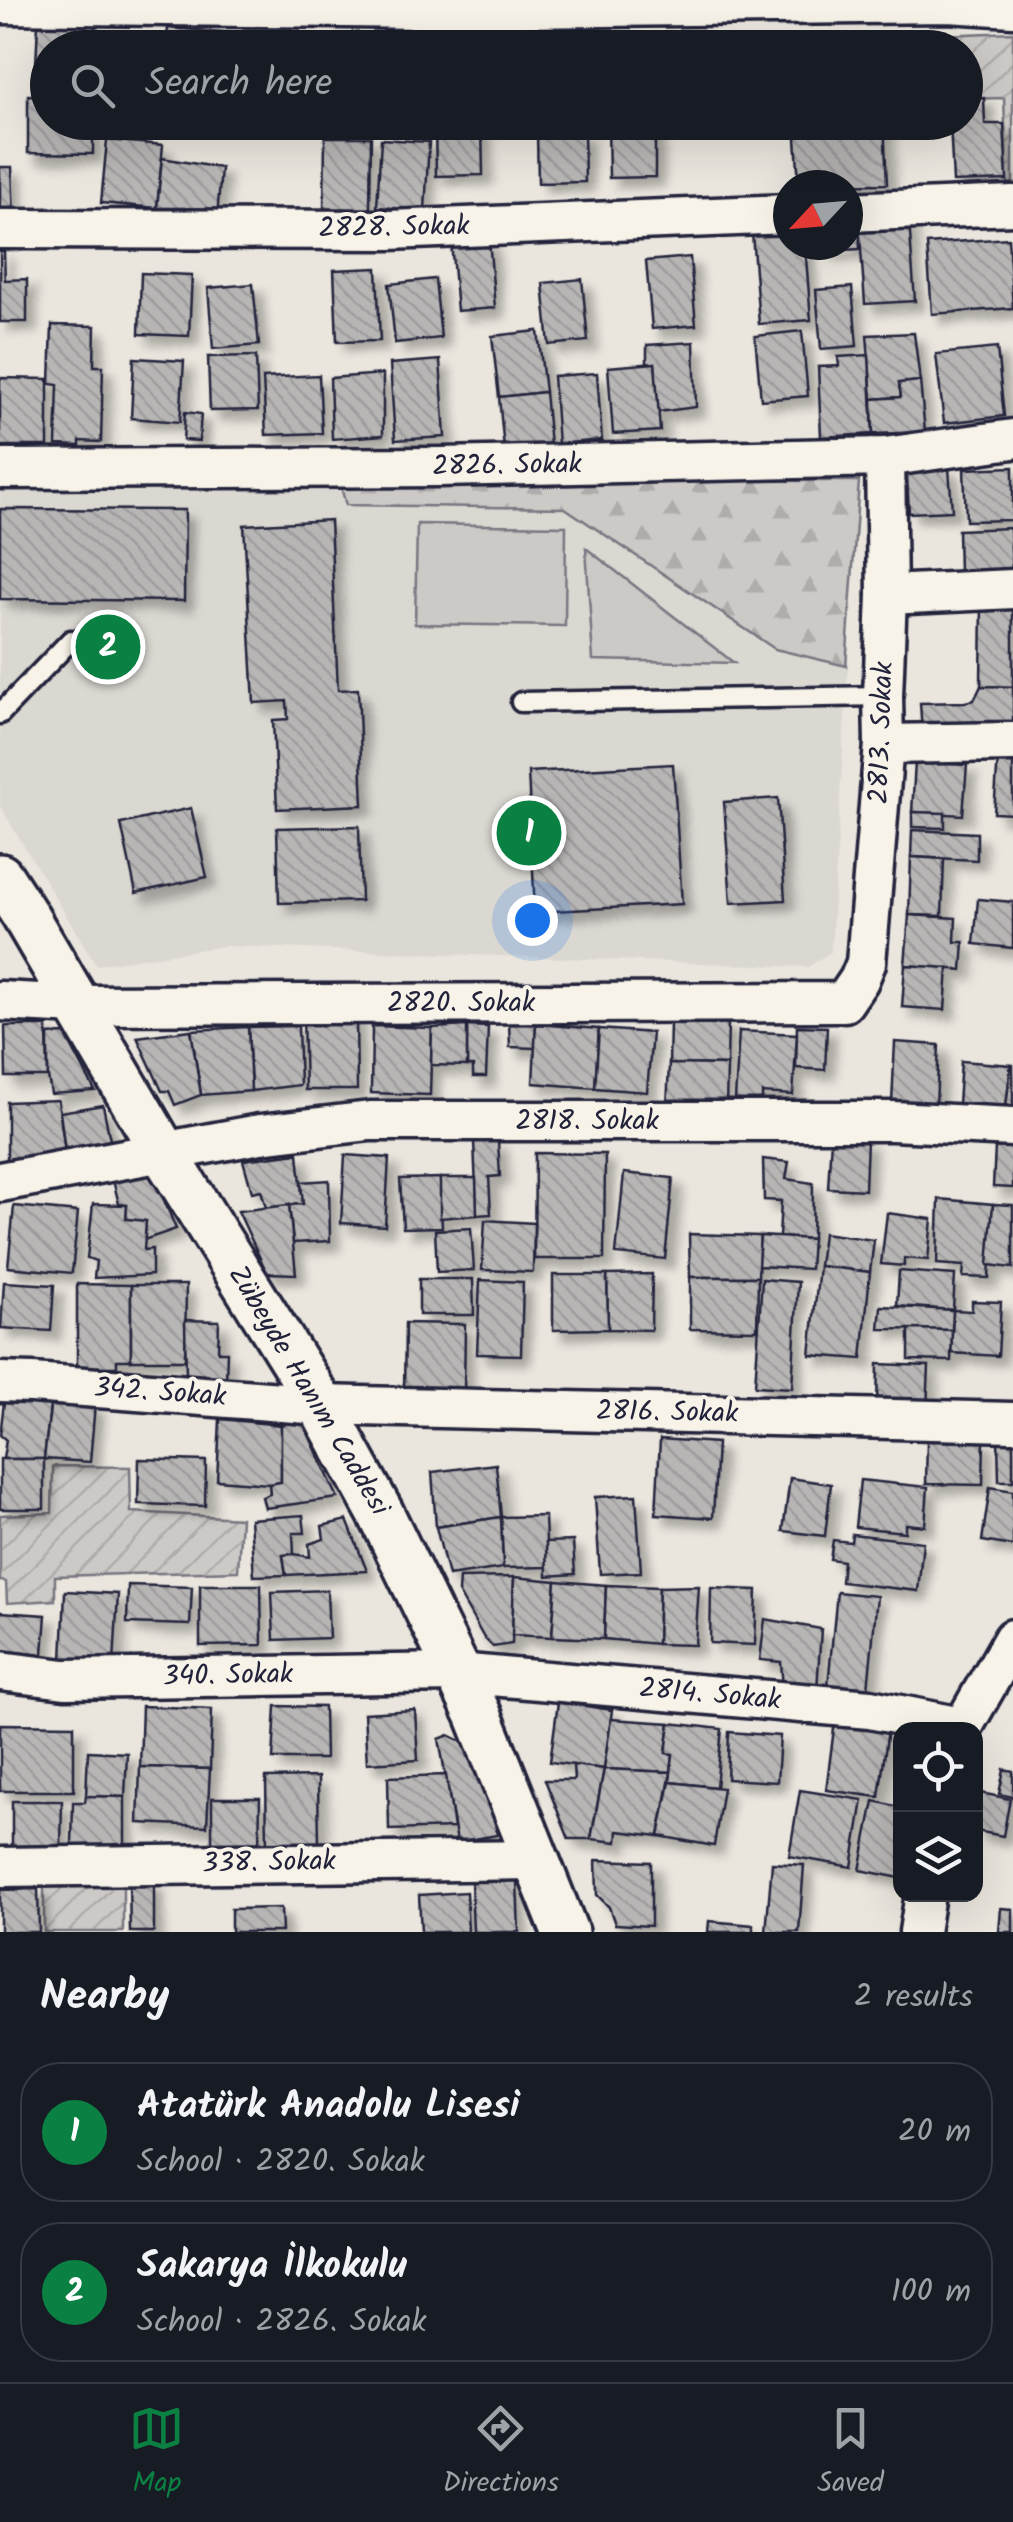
<!DOCTYPE html>
<meta charset="utf-8">
<style>
:root{--surface:#171b24;--page:#20242c;--text:#f1f3f6;--muted:#9ea1a6;--line:#363941;--accent:#0b8043}
body{margin:0;font-family:Kalam,sans-serif;background:var(--page);color:var(--text)}
.controls{position:absolute;right:30px;bottom:30px;display:grid;overflow:hidden;border-radius:20px;box-shadow:0 10px 40px #0002}
.controls button{width:90px;height:90px;display:grid;place-items:center;padding:0;border:0;border-bottom:2px solid var(--line);background:var(--surface);color:var(--text);font:50px sans-serif}
.compass{position:absolute;left:773px;top:170px;width:90px;height:90px;border-radius:50%;background:var(--surface);box-shadow:0 10px 40px #0002;rotate:244deg}
.you{position:absolute;left:532px;top:920px;width:35px;height:35px;margin:-25px;border:8px solid #fff;border-radius:50%;background:#1a73e8;box-shadow:0 0 0 15px #1a73e833}
.badge{display:grid;place-items:center;width:65px;height:65px;border-radius:50%;background:var(--accent);color:#fff;font-size:32px;font-weight:700}
.pin{position:absolute;translate:-50% -50%;border:5px solid #fff;box-shadow:0 2px 10px #0006}
.list{margin:0;padding:0;list-style:none}
h2{display:flex;justify-content:space-between;align-items:center;height:130px;margin:0;padding:0 40px;font-size:42px}
h2 small{font-size:32px;font-weight:400;color:var(--muted)}
.list li{display:grid;grid-template-columns:65px 1fr auto;gap:30px;align-items:center;box-sizing:border-box;height:140px;margin:0 20px 20px;padding:0 20px;border:2px solid var(--line);border-radius:40px}
.list b{display:block;font-size:38px;white-space:nowrap}
.list p{margin:0;font-size:32px;white-space:nowrap;color:var(--muted)}
.list em{font-size:32px;font-style:normal;color:var(--muted)}
.icon{flex:none;width:55px;height:55px;fill:none;stroke:currentColor;stroke-width:2;stroke-linecap:round;stroke-linejoin:round}
.map{position:relative;flex:none;width:1013px;height:1932px;overflow:hidden}
.search{position:absolute;background:var(--surface);box-shadow:0 10px 40px #0002;left:30px;right:30px;top:30px;height:110px;display:flex;align-items:center;gap:25px;box-sizing:border-box;padding:0 35px;border-radius:55px;color:var(--muted);font-size:38px}
.sheet{height:450px;background:var(--surface)}
nav{display:flex;justify-content:space-around;align-items:center;box-sizing:border-box;height:140px;border-top:2px solid var(--line);background:var(--surface);font-size:28px;color:var(--muted)}
nav a{display:grid;justify-items:center;gap:5px}
nav .on{color:var(--accent)}
.map>svg:first-child{display:block}
.built{fill:#dbd8d2}
.green{fill:#cdc9c6;stroke:#787680;stroke-width:2.5}
.forest{fill:url(#forest-firs);stroke:#787680;stroke-width:2.5}
.garden{fill:url(#garden-furrows);stroke:#787680;stroke-width:2.5}
.building{fill:url(#building-back-hatch);stroke:#22223b;stroke-width:2.5;filter:url(#shadow)}
.lines{fill:none;stroke-linecap:round;stroke-linejoin:round}
.service-casing{stroke:#22223b;stroke-width:25}
.minor-casing{stroke:#22223b;stroke-width:45}
.tertiary-casing{stroke:#22223b;stroke-width:52}
.service{stroke:#f7f3e8;stroke-width:18}
.minor{stroke:#f7f3e8;stroke-width:38}
.tertiary{stroke:#f7f3e8;stroke-width:45}
.labels{text-anchor:middle;dominant-baseline:central;stroke-width:8;stroke-linejoin:round;paint-order:stroke}
.street-label{font-size:28px;fill:#22223b;stroke:#f7f3e8}
</style>
<div class="map">
<svg width="1013" height="1932" viewBox="0 0 1013 1932">
<defs>
<pattern id="forest-firs" width="22" height="20" patternUnits="userSpaceOnUse" patternTransform="scale(2.5)"><rect width="22" height="20" fill="#cdc9c6"/><path d="M5 1l3.5 6h-7zM16 11l3.5 6h-7z" fill="#b0acab"/></pattern>
<pattern id="garden-furrows" width="10" height="10" patternUnits="userSpaceOnUse" patternTransform="scale(2.5)"><rect width="10" height="10" fill="#cdc9c6"/><path d="M-1 1l2-2M0 10L10 0M9 11l2-2" fill="none" stroke="#b0acab"/></pattern>
<pattern id="building-back-hatch" width="6" height="6" patternUnits="userSpaceOnUse" patternTransform="scale(2.5)"><rect width="6" height="6" fill="#b8b6b5"/><path d="M-1 5l2 2M0 0l6 6M5-1l2 2" fill="none" stroke="#9e9c9d"/></pattern>
<filter id="shadow"><feDropShadow dx="9" dy="9" stdDeviation="5" flood-color="#0004"/></filter>
</defs>
<rect width="100%" height="100%" fill="#eae6de"/>
<filter id="ink" filterUnits="userSpaceOnUse"><feTurbulence type="fractalNoise" baseFrequency=".01" numOctaves="2"/><feDisplacementMap in="SourceGraphic" scale="20" xChannelSelector="R" yChannelSelector="G"/><feConvolveMatrix kernelMatrix="1 2 1 2 8 2 1 2 1" color-interpolation-filters="sRGB"/></filter>
<g filter="url(#ink)">
<polygon class="built" points="339,480 859,481 831,952 808,967 224,946 96,965 0,806 0,487 210,487"/>
<g class="green">
<polygon points="417,524 566,526 565,626 415,624"/>
<polygon points="586,548 734,663 593,660"/>
</g>
<polygon class="forest" points="339,480 859,481 846,666 775,649 565,508 346,505"/>
<g class="garden">
<polygon points="1013,32 1013,190 1012,190 1007,180 1004,98 966,99 966,48 942,47 941,35"/>
<polygon points="53,1466 130,1467 131,1512 241,1518 238,1571 55,1576 55,1600 7,1603 6,1582 0,1581 0,1515 52,1513"/>
<rect x="44" y="1880" width="79" height="52"/>
</g>
<g class="building">
<polygon points="38,23 95,25 94,48 48,48 48,86 35,86"/>
<polygon points="168,28 237,33 236,48 166,48"/>
<polygon points="384,29 433,31 433,48 384,48"/>
<polygon points="369,34 370,48 307,48 306,38"/>
<polygon points="447,34 487,36 487,48 446,48"/>
<polygon points="855,38 856,48 793,48 792,42"/>
<polygon points="581,39 581,48 504,48 504,44"/>
<polygon points="28,95 48,96 48,122 93,122 93,154 28,153"/>
<polygon points="984,98 985,124 1004,124 1007,180 953,182 950,122 966,122 966,99"/>
<polygon points="795,122 884,122 887,184 799,185"/>
<polygon points="655,125 655,177 609,178 608,126"/>
<polygon points="435,126 482,126 483,175 436,176"/>
<polygon points="584,132 585,182 538,183 537,133"/>
<polygon points="325,137 371,137 370,209 324,209"/>
<polygon points="381,139 429,142 425,210 377,207"/>
<polygon points="107,140 163,145 157,208 101,203"/>
<polygon points="162,158 221,168 217,218 187,218 184,208 157,208"/>
<polygon points="0,167 12,167 14,219 0,219"/>
<polygon points="909,220 915,301 865,304 859,223"/>
<polygon points="859,223 860,249 826,251 826,245 848,245 848,224"/>
<polygon points="788,230 788,245 805,245 811,320 759,324 752,233"/>
<polygon points="1008,238 1013,308 932,314 927,244"/>
<polygon points="489,239 495,308 457,311 451,242"/>
<polygon points="0,251 4,251 5,280 27,279 27,322 0,322"/>
<polygon points="690,257 696,325 652,329 646,261"/>
<polygon points="377,268 380,341 337,342 334,270"/>
<polygon points="141,273 192,275 189,336 139,334"/>
<polygon points="435,279 441,338 395,343 389,284"/>
<polygon points="582,279 588,341 549,345 543,283"/>
<polygon points="253,284 259,345 213,349 208,288"/>
<polygon points="852,287 857,346 821,349 816,290"/>
<polygon points="52,325 95,326 94,366 103,366 101,442 80,441 80,446 56,445 58,385 50,384"/>
<polygon points="538,331 545,392 499,397 492,336"/>
<polygon points="802,331 808,396 761,400 755,336"/>
<polygon points="914,333 920,381 899,383 901,397 872,399 867,335"/>
<polygon points="694,342 696,407 658,412 655,363 647,364 647,345"/>
<polygon points="997,348 1004,416 944,423 936,354"/>
<polygon points="869,355 873,434 821,437 818,367 839,366 838,357"/>
<polygon points="256,356 258,410 210,411 208,357"/>
<polygon points="134,358 184,361 180,422 131,418"/>
<polygon points="440,360 445,437 395,440 390,364"/>
<polygon points="655,363 660,431 613,434 608,367"/>
<polygon points="597,373 602,440 558,444 553,376"/>
<polygon points="383,374 383,435 332,439 330,378"/>
<polygon points="319,375 322,433 266,435 263,378"/>
<polygon points="0,378 48,379 48,446 0,446"/>
<polygon points="920,381 925,432 873,434 872,399 901,397 899,383"/>
<polygon points="545,392 550,445 504,449 499,397"/>
<polygon points="185,412 201,414 199,441 183,440"/>
<polygon points="949,467 952,511 909,513 907,475 916,469"/>
<polygon points="1013,467 1013,520 966,521 964,469"/>
<polygon points="0,509 185,510 184,601 0,599"/>
<polygon points="330,520 338,690 358,689 363,805 277,809 273,720 288,719 287,701 254,703 244,525"/>
<polygon points="1010,528 1012,572 959,573 958,530"/>
<polygon points="982,599 1013,599 1013,687 981,686"/>
<polygon points="981,686 1013,687 1013,728 922,733 920,703 965,702 974,700"/>
<polygon points="998,756 1013,757 1013,814 994,813"/>
<polygon points="915,762 967,765 963,815 912,812"/>
<polygon points="673,764 682,904 535,912 528,772"/>
<polygon points="778,798 785,900 731,903 724,802"/>
<polygon points="191,808 207,877 136,893 121,824"/>
<polygon points="912,812 945,813 945,828 912,827"/>
<polygon points="359,826 361,901 279,903 277,828"/>
<polygon points="912,830 977,833 977,860 911,857"/>
<polygon points="911,857 944,859 942,916 909,915"/>
<polygon points="978,899 1013,902 1013,948 974,944"/>
<polygon points="909,915 956,918 955,942 964,942 962,970 905,965"/>
<polygon points="905,965 948,968 945,1010 902,1007"/>
<polygon points="356,1014 357,1090 305,1090 303,1015"/>
<polygon points="670,1021 728,1022 727,1065 669,1064"/>
<polygon points="509,1023 536,1024 535,1048 510,1047"/>
<polygon points="536,1024 599,1029 595,1088 533,1083"/>
<polygon points="5,1026 47,1026 48,1077 6,1077"/>
<polygon points="298,1026 300,1085 251,1091 248,1027"/>
<polygon points="372,1026 432,1028 430,1095 371,1093"/>
<polygon points="467,1026 488,1027 486,1077 473,1077 473,1066 467,1066"/>
<polygon points="467,1026 467,1066 431,1065 432,1028"/>
<polygon points="797,1026 827,1027 825,1070 796,1068"/>
<polygon points="248,1027 251,1091 201,1095 191,1030"/>
<polygon points="599,1029 652,1033 647,1092 595,1088"/>
<polygon points="191,1030 201,1095 175,1105 169,1091 162,1091 137,1037"/>
<polygon points="739,1031 797,1034 793,1095 762,1093 762,1102 735,1100"/>
<polygon points="65,1034 82,1066 95,1091 51,1094 48,1077 48,1035"/>
<polygon points="895,1042 939,1045 936,1105 892,1103"/>
<polygon points="961,1061 1011,1065 1006,1107 958,1104"/>
<polygon points="669,1064 727,1065 726,1109 667,1107"/>
<polygon points="1011,1065 1013,1065 1013,1108 1006,1107"/>
<polygon points="58,1100 66,1159 7,1168 7,1102"/>
<polygon points="103,1105 112,1150 66,1159 60,1112"/>
<polygon points="831,1138 867,1140 865,1190 828,1188"/>
<polygon points="474,1141 498,1141 500,1176 489,1177 491,1214 477,1215"/>
<polygon points="995,1147 1013,1148 1013,1188 993,1187"/>
<polygon points="298,1153 303,1204 266,1208 261,1190 252,1192 243,1160"/>
<polygon points="535,1153 605,1154 604,1259 534,1259"/>
<polygon points="345,1155 389,1158 385,1226 341,1223"/>
<polygon points="763,1159 789,1162 786,1179 813,1183 812,1239 779,1237 781,1201 764,1200"/>
<polygon points="152,1171 176,1229 144,1240 146,1221 126,1219 127,1205 119,1204 112,1176"/>
<polygon points="624,1173 673,1178 665,1259 616,1254"/>
<polygon points="440,1178 442,1227 403,1228 400,1179"/>
<polygon points="440,1178 476,1178 477,1215 440,1218"/>
<polygon points="329,1180 330,1241 293,1243 289,1205 303,1204 301,1182"/>
<polygon points="939,1199 993,1204 989,1278 963,1277 964,1266 937,1264"/>
<polygon points="93,1204 127,1205 126,1219 146,1221 144,1250 152,1249 152,1275 94,1278 96,1261 87,1258"/>
<polygon points="993,1204 1013,1205 1013,1268 988,1265"/>
<polygon points="289,1205 296,1274 267,1273 238,1211"/>
<polygon points="14,1206 78,1212 72,1273 8,1267"/>
<polygon points="887,1213 932,1219 928,1260 904,1258 904,1266 881,1264"/>
<polygon points="485,1220 534,1223 533,1272 482,1270"/>
<polygon points="471,1228 474,1270 437,1272 435,1230"/>
<polygon points="823,1233 874,1240 870,1272 819,1266"/>
<polygon points="689,1234 760,1236 758,1277 690,1277"/>
<polygon points="760,1236 812,1239 810,1269 758,1266"/>
<polygon points="819,1266 870,1272 862,1359 810,1355"/>
<polygon points="899,1271 955,1275 953,1310 897,1306"/>
<polygon points="652,1274 651,1330 608,1329 607,1275"/>
<polygon points="553,1275 607,1275 608,1329 553,1330"/>
<polygon points="690,1277 758,1277 757,1330 690,1329"/>
<polygon points="419,1279 473,1279 474,1315 419,1315"/>
<polygon points="762,1279 798,1282 792,1388 755,1386"/>
<polygon points="480,1280 523,1282 521,1355 477,1354"/>
<polygon points="4,1282 54,1285 51,1331 1,1328"/>
<polygon points="77,1284 131,1285 131,1360 117,1360 117,1367 77,1367"/>
<polygon points="131,1285 186,1285 185,1360 131,1360"/>
<polygon points="972,1301 1001,1302 998,1356 951,1353 953,1310 972,1311"/>
<polygon points="881,1306 953,1310 952,1330 879,1329"/>
<polygon points="185,1320 219,1321 218,1352 227,1352 226,1381 186,1379"/>
<polygon points="405,1323 465,1324 464,1395 404,1394"/>
<polygon points="909,1329 952,1330 951,1361 909,1360"/>
<polygon points="878,1364 929,1366 927,1409 877,1407"/>
<polygon points="5,1394 51,1399 44,1459 3,1459 6,1440 0,1435"/>
<polygon points="51,1399 95,1404 90,1462 44,1459"/>
<polygon points="220,1419 281,1425 281,1482 269,1484 217,1480"/>
<polygon points="302,1420 338,1498 265,1508 262,1497 270,1494 269,1484 281,1482 281,1425"/>
<polygon points="660,1439 717,1443 713,1518 656,1514"/>
<polygon points="927,1439 984,1439 983,1485 926,1484"/>
<polygon points="998,1439 1013,1439 1013,1481 999,1481"/>
<rect x="0" y="1459" width="44" height="50"/>
<polygon points="139,1459 206,1461 205,1506 138,1504"/>
<polygon points="496,1464 501,1517 436,1527 432,1472"/>
<polygon points="790,1478 831,1484 825,1536 783,1531"/>
<polygon points="860,1480 928,1487 925,1526 905,1524 905,1532 855,1527"/>
<polygon points="990,1487 1013,1491 1013,1546 982,1541"/>
<polygon points="636,1495 641,1572 600,1574 595,1497"/>
<polygon points="303,1515 305,1533 293,1533 294,1554 283,1555 286,1575 254,1576 250,1519"/>
<polygon points="545,1516 547,1567 503,1568 501,1517"/>
<polygon points="501,1517 503,1568 448,1576 436,1527"/>
<polygon points="347,1520 367,1571 286,1575 283,1555 294,1554 310,1557 309,1544 324,1539 322,1526"/>
<polygon points="852,1534 923,1542 918,1591 841,1582 843,1561 830,1559 833,1540 851,1542"/>
<polygon points="573,1541 575,1574 547,1576 546,1542"/>
<polygon points="514,1577 512,1644 493,1647 484,1638 458,1592 459,1578"/>
<polygon points="514,1577 556,1581 552,1637 512,1635"/>
<polygon points="556,1581 606,1585 604,1639 552,1637"/>
<polygon points="128,1585 192,1587 190,1625 127,1623"/>
<polygon points="200,1585 261,1585 262,1645 200,1646"/>
<polygon points="606,1585 659,1587 657,1644 604,1639"/>
<polygon points="699,1586 695,1645 657,1644 659,1587"/>
<polygon points="711,1588 757,1590 755,1645 710,1643"/>
<polygon points="327,1590 329,1638 274,1640 272,1592"/>
<polygon points="65,1591 118,1594 114,1663 62,1660"/>
<polygon points="837,1592 877,1596 868,1689 828,1685"/>
<polygon points="0,1612 46,1615 42,1667 0,1664"/>
<polygon points="765,1619 821,1629 817,1690 783,1689 781,1662 760,1660"/>
<polygon points="558,1702 612,1710 604,1769 550,1762"/>
<polygon points="142,1706 212,1709 210,1769 140,1767"/>
<polygon points="276,1706 324,1707 325,1759 273,1759"/>
<polygon points="415,1710 418,1760 367,1763 364,1713"/>
<polygon points="611,1719 670,1723 666,1753 673,1754 671,1772 604,1769"/>
<polygon points="835,1721 888,1729 879,1797 826,1790"/>
<polygon points="670,1723 722,1729 716,1787 670,1782 673,1754 666,1753"/>
<polygon points="0,1724 74,1725 74,1791 0,1791"/>
<polygon points="729,1732 780,1736 777,1782 727,1779"/>
<polygon points="449,1735 463,1742 487,1774 497,1835 457,1842 439,1739"/>
<polygon points="88,1751 127,1753 125,1797 86,1796"/>
<polygon points="573,1765 604,1769 591,1839 569,1839 545,1780 574,1780"/>
<polygon points="140,1767 210,1769 207,1826 138,1823"/>
<polygon points="604,1769 671,1772 659,1836 618,1831 617,1842 591,1839"/>
<polygon points="1004,1769 1013,1771 1013,1797 999,1794"/>
<polygon points="446,1775 454,1828 389,1830 388,1777"/>
<polygon points="318,1777 319,1847 267,1847 266,1778"/>
<polygon points="670,1782 723,1788 714,1846 659,1836"/>
<polygon points="800,1790 863,1800 852,1867 789,1856"/>
<polygon points="976,1792 1010,1799 1003,1836 976,1831"/>
<polygon points="86,1796 125,1797 125,1847 72,1846 73,1802 85,1802"/>
<polygon points="212,1798 260,1798 259,1849 212,1849"/>
<polygon points="12,1801 62,1801 61,1847 12,1847"/>
<polygon points="874,1801 900,1807 900,1878 860,1870"/>
<polygon points="596,1860 651,1862 651,1926 615,1924 609,1907 597,1895"/>
<polygon points="772,1863 804,1865 799,1932 766,1932"/>
<polygon points="517,1880 519,1932 473,1932 471,1881"/>
<polygon points="129,1882 154,1882 154,1932 130,1932"/>
<polygon points="38,1889 39,1932 0,1932 0,1890"/>
<polygon points="466,1892 468,1932 421,1932 419,1895"/>
<polygon points="281,1908 282,1932 231,1932 231,1909"/>
<polygon points="1001,1908 1013,1909 1013,1932 999,1932"/>
<polygon points="709,1921 753,1925 753,1932 708,1932"/>
</g>
<g class="lines">
<g class="service-casing">
<g id="service">
<polyline points="521,702 883,696"/>
<polyline points="0,714 71,640"/>
</g>
</g>
<g class="minor-casing">
<g id="minor">
<polyline points="0,4 424,9 948,3 1013,7"/>
<polyline points="848,212 1013,205"/>
<polyline points="0,229 389,230 788,214"/>
<polyline points="0,469 440,467 885,457 1013,439"/>
<polyline points="887,595 1013,589"/>
<polyline points="884,744 1013,742"/>
<polyline points="0,1001 78,1005 844,1002 859,980 866,963 884,744 883,696 887,595 885,457"/>
<polyline points="0,1182 260,1134 370,1121 892,1121 1013,1127"/>
<polyline points="0,1382 32,1383 321,1405 1013,1422"/>
<polyline points="0,1671 65,1679 457,1673 870,1709 961,1727"/>
<polyline points="961,1730 1013,1639"/>
<polyline points="0,1867 537,1860"/>
<polyline points="919,1932 925,1894"/>
</g>
</g>
<g class="tertiary-casing">
<polyline id="tertiary" points="0,877 24,914 164,1153 321,1405 381,1514 478,1714 565,1932"/>
</g>
<use href="#service" class="service"/>
<use href="#minor" class="minor"/>
<use href="#tertiary" class="tertiary"/>
</g>
</g>
<g class="labels">
<g class="street-label">
<text transform="translate(394 228) rotate(-1)">2828. Sokak</text>
<text transform="translate(507 466) rotate(-1)">2826. Sokak</text>
<text transform="translate(882 733) rotate(-88)">2813. Sokak</text>
<text x="461" y="1003">2820. Sokak</text>
<text x="587" y="1121">2818. Sokak</text>
<text transform="translate(308 1391) rotate(59)">Zübeyde Hanım Caddesi</text>
<text transform="translate(160 1393) rotate(4)">342. Sokak</text>
<text transform="translate(667 1413) rotate(1)">2816. Sokak</text>
<text transform="translate(228 1676) rotate(-1)">340. Sokak</text>
<text transform="translate(710 1695) rotate(5)">2814. Sokak</text>
<text transform="translate(269 1863) rotate(-1)">338. Sokak</text>
</g>
</g>
</svg>
<div class="controls">
<button><svg class="icon" aria-label="locate" viewBox="0 0 24 24"><circle cx="12" cy="12" r="6"/><path d="M12 2v4M12 18v4M2 12h4M18 12h4"/></svg></button>
<button><svg class="icon" aria-label="layers" viewBox="0 0 24 24"><path d="M12 4l9 5-9 5-9-5zM3 14l9 5 9-5"/></svg></button>
</div>
<svg class="compass" viewBox="-18 -18 36 36"><path d="M0-13l5 13h-10z" fill="#e53935"/><path d="M0 13l5-13h-10z" fill="#9ea1a6"/></svg>
<div class="you"></div>
<div class="pin badge" style="left:529px;top:833px">1</div>
<div class="pin badge" style="left:108px;top:647px">2</div>
<div class="search"><svg class="icon" aria-label="search" viewBox="0 0 24 24"><circle cx="10" cy="10" r="6"/><path d="M15 15l6 6"/></svg>Search here</div>
</div>
<section class="sheet">
<h2>Nearby<small>2 results</small></h2>
<ul class="list">
<li><span class="badge">1</span><div><b>Atatürk Anadolu Lisesi</b><p>School · 2820. Sokak</p></div><em>20 m</em></li>
<li><span class="badge">2</span><div><b>Sakarya İlkokulu</b><p>School · 2826. Sokak</p></div><em>100 m</em></li>
</ul>
</section>
<nav>
<a class="on"><svg class="icon" aria-label="map" viewBox="0 0 24 24"><path d="M3 6l6-2 6 2 6-2v14l-6 2-6-2-6 2zM9 4v14M15 6v14"/></svg>Map</a>
<a><svg class="icon" aria-label="directions" viewBox="0 0 24 24"><path d="M12 3l9 9-9 9-9-9zM9 14v-3h6M13 9l2 2-2 2"/></svg>Directions</a>
<a><svg class="icon" aria-label="saved" viewBox="0 0 24 24"><path d="M7 4h10v16l-5-4-5 4z"/></svg>Saved</a>
</nav>
